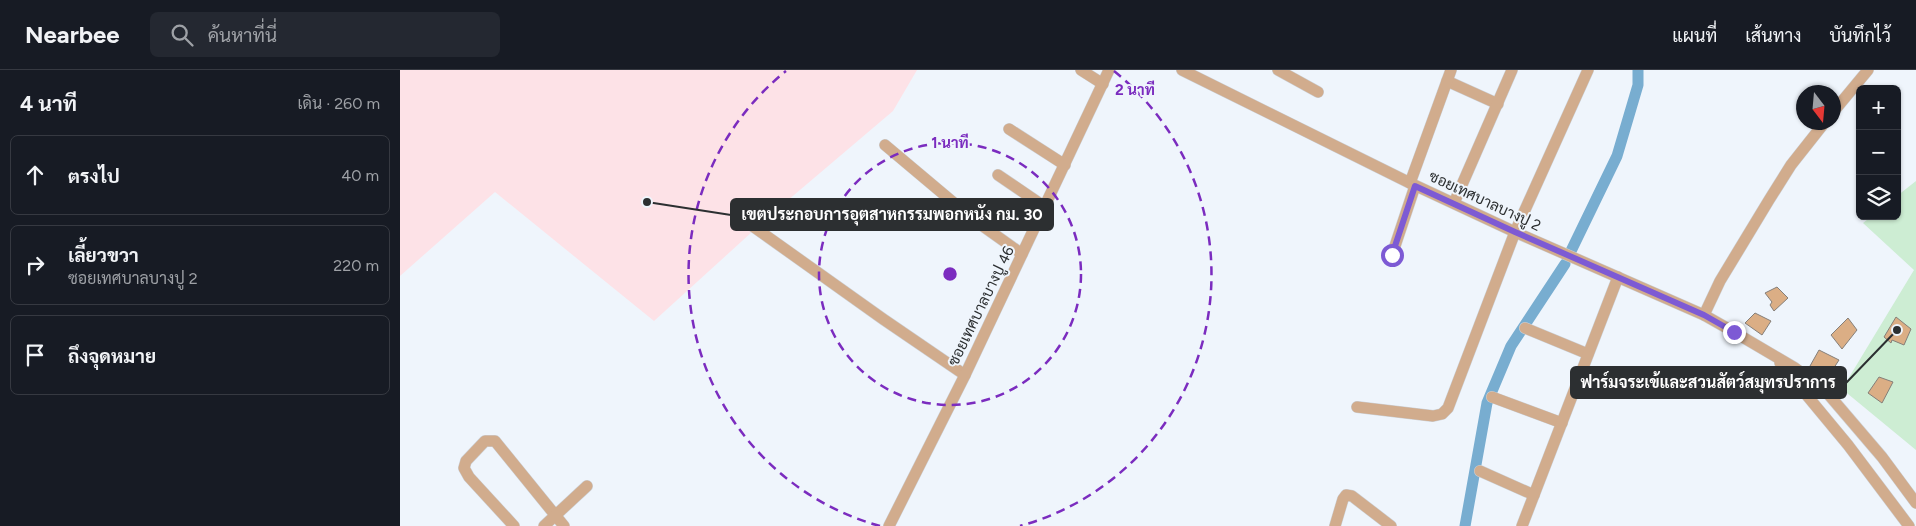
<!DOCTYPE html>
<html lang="th">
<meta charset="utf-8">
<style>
:root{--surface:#171b24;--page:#242831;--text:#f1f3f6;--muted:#9ea1a6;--line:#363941}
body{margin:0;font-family:Figtree,Sarabun,sans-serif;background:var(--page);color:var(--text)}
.controls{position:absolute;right:15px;top:15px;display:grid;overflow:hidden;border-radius:8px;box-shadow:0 1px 4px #0004}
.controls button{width:45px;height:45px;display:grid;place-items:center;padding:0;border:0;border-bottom:1px solid var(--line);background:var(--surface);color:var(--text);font:25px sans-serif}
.compass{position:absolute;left:1396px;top:15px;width:45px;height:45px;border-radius:50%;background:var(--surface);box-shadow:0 1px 4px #0004;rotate:164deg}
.stop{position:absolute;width:15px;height:15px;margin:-11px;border:4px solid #7d5ad4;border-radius:50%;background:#fff}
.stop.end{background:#7d5ad4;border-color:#fff;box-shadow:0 1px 5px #0008}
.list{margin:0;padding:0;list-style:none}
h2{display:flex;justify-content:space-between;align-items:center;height:65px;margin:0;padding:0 20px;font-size:21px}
h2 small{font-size:16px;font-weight:400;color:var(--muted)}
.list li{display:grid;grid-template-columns:32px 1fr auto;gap:15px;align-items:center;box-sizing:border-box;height:80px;margin:0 10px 10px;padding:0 10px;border:1px solid var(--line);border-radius:8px}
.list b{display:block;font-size:19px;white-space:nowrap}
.list p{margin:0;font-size:16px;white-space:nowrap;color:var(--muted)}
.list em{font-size:16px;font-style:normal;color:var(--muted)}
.icon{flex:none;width:28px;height:28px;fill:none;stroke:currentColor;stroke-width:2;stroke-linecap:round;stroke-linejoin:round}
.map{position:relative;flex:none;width:1516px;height:456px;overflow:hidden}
header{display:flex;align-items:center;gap:30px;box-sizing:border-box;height:70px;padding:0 25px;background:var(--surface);border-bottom:1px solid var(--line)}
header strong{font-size:24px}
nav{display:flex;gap:28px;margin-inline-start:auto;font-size:18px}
.search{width:350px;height:45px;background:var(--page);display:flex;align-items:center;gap:12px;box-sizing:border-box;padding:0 18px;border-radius:8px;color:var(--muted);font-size:19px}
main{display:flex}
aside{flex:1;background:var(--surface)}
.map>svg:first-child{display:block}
.industrial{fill:#fde2e7}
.green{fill:#cdedd3}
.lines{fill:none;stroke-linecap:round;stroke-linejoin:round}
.canal{stroke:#78add0;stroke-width:11}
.building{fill:#dbae85;stroke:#857f79}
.street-casing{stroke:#ccd1d7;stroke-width:12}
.street{stroke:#d1ac8d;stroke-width:11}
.route{stroke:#7d5ad4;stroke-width:6}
.ring{fill:none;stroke:#7b2cbf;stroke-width:2.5;stroke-dasharray:9 6}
.labels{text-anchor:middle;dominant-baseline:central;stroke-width:4;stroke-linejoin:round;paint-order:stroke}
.street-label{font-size:15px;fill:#2c2f31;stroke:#eff5fc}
.centre{fill:#7b2cbf;stroke:#eff5fc;stroke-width:2.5}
.ring-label{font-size:15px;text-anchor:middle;font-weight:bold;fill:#7b2cbf;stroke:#eff5fc;stroke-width:4;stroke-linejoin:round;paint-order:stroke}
.leader{fill:none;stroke:#2c2f31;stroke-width:2}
.callout-dot{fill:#2c2f31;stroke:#eff5fc;stroke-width:2}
.callout{fill:#2c2f31;stroke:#2c2f31;stroke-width:2}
.callout-label{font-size:16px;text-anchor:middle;font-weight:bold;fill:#fff}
</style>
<header>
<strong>Nearbee</strong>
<div class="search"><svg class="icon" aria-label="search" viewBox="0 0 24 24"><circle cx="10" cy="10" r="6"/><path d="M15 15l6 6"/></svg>ค้นหาที่นี่</div>
<nav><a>แผนที่</a><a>เส้นทาง</a><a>บันทึกไว้</a></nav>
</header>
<main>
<aside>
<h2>4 นาที<small>เดิน · 260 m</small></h2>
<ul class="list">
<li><svg class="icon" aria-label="ahead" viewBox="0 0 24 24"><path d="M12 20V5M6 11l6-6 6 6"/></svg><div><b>ตรงไป</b></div><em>40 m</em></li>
<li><svg class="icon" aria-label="right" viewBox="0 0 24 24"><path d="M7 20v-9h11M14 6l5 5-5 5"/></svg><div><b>เลี้ยวขวา</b><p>ซอยเทศบาลบางปู 2</p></div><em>220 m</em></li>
<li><svg class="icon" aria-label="arrive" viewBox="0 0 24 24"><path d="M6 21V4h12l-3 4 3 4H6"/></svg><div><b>ถึงจุดหมาย</b></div></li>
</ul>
</aside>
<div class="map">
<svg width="1516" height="456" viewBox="0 0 1516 456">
<rect width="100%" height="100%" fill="#eff5fc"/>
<polygon class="industrial" points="0,0 517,0 493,41 374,142 254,251 95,122 0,206"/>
<polygon class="green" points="1516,111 1516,380 1442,319 1514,200 1463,153 1472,146 1497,146 1497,126"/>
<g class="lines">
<g class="canal">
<polyline points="1171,181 1217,86 1238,15 1238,0"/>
<polyline points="1065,456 1087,333 1111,276 1165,194"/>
</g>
</g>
<g class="building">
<polygon points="1377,217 1388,228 1374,241 1370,235 1372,232 1365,223"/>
<polygon points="1355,243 1371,251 1362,265 1345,253"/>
<polygon points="1496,247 1511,259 1504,275 1492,270 1491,273 1484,267"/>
<polygon points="1448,248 1457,260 1442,279 1431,265"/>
<polygon points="1419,280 1439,290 1428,307 1410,296"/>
<polygon points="1479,307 1493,312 1482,333 1468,323"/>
</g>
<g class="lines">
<g class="street-casing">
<g id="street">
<polyline points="681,0 703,14"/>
<polyline points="782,0 1010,113 1115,162 1304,245 1334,262 1395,298 1413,311 1429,325 1482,387 1516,433"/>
<polyline points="878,0 918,22"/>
<polyline points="1047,11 1098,34"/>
<polyline points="1434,41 1468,0"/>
<polyline points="609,59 665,95"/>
<polyline points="485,75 573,149 622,184"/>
<polyline points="598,105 645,137"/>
<polyline points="1010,113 1051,0"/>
<polyline points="1054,133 1112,0"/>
<polyline points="337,145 483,249 565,305"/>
<polyline points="992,185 1015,116"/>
<polyline points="1304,245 1320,211 1369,130 1391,95 1425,52"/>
<polyline points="1125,258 1188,284"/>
<polyline points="1380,293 1448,375 1509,456"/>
<polyline points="1092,327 1162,353"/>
<polyline points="957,337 1033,346 1042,344 1048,338 1115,162 1188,0"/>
<polyline points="1080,401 1134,425"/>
<polyline points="114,456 69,407 64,398 66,391 85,371 95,371 164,456"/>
<polyline points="144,456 187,416"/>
<polyline points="489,456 565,305 709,0"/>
<polyline points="935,456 943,429 946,425 952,426 991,456"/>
<polyline points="1122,456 1218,207"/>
</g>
</g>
<use href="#street" class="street"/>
</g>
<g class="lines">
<polyline class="route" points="992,185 1015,116 1115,162 1304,245 1334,262"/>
</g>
<g class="ring">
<circle cx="550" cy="204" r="131"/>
<path d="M480 456A261 261 0 0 1 386 1M714 1A261 261 0 0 1 620 456"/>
</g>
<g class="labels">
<g class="street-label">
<text transform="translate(1085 131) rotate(25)">ซอยเทศบาลบางปู 2</text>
<text transform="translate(581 236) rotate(-64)">ซอยเทศบาลบางปู 46</text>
</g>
</g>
<circle cx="550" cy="204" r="8" class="centre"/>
<g class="ring-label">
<text x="735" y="25">2 นาที</text>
<text x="550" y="78">1 นาที</text>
</g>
<path class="leader" d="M247 132L331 145M1497 260L1446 313"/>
<g class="callout-dot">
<circle cx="247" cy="132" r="5"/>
<circle cx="1497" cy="260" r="5"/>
</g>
<g class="callout">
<rect x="331" y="129" width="322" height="31" rx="5"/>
<rect x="1171" y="297" width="275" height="31" rx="5"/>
</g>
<g class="callout-label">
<text x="492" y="150">เขตประกอบการอุตสาหกรรมพอกหนัง กม. 30</text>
<text x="1308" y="318">ฟาร์มจระเข้และสวนสัตว์สมุทรปราการ</text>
</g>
</svg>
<div class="controls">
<button>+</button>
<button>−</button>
<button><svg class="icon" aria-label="layers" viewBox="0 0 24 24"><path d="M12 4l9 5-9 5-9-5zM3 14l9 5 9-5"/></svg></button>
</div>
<svg class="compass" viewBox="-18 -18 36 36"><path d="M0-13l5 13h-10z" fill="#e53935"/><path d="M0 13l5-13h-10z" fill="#9ea1a6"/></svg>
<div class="stop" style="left:992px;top:185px"></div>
<div class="stop end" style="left:1334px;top:262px"></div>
</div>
</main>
